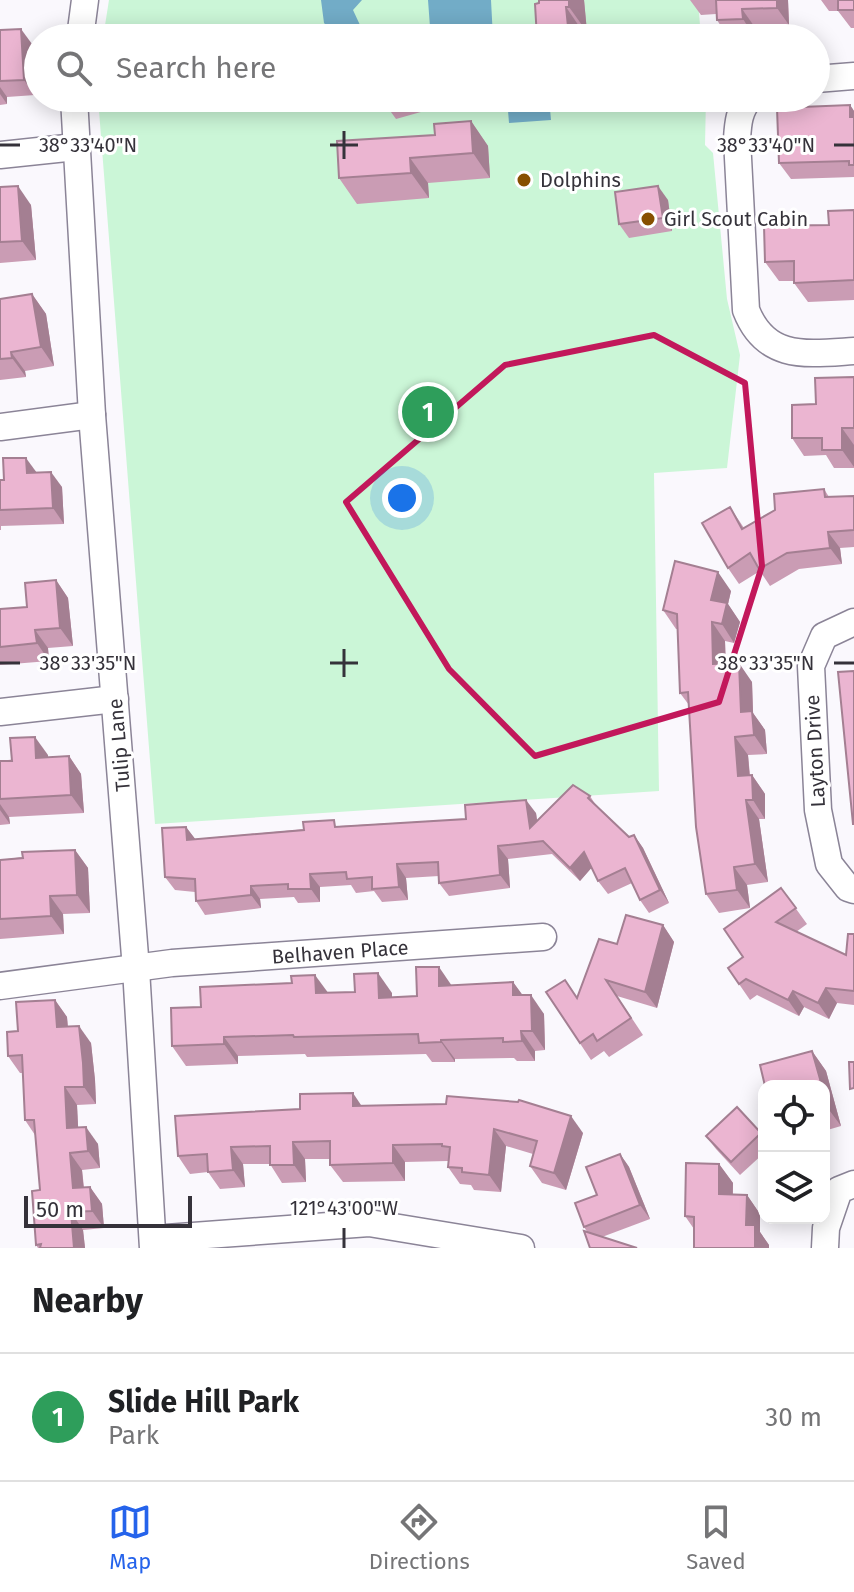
<!DOCTYPE html>
<meta charset="utf-8">
<style>
:root{--surface:#fff;--page:#f6f6f6;--text:#202124;--muted:#757577;--line:#e0e0e0;--accent:#2563eb}
body{margin:0;font-family:"Fira Sans",sans-serif;background:var(--page);color:var(--text)}
.controls{position:absolute;right:24px;bottom:24px;display:grid;overflow:hidden;border-radius:16px;box-shadow:0 4px 20px #0003}
.controls button{width:72px;height:72px;display:grid;place-items:center;padding:0;border:0;border-bottom:2px solid var(--line);background:var(--surface);color:var(--text);font:40px sans-serif}
.scale{position:absolute;left:24px;bottom:20px;width:168px;box-sizing:border-box;padding-left:8px;border:4px solid #35323a;border-top:0;font-size:22px;line-height:28px;white-space:nowrap;color:#35323a;-webkit-text-stroke:6px #fff;paint-order:stroke}
.you{position:absolute;left:402px;top:498px;width:28px;height:28px;margin:-20px;border:6px solid #fff;border-radius:50%;background:#1a73e8;box-shadow:0 0 0 12px #1a73e833}
.badge{display:grid;place-items:center;width:52px;height:52px;border-radius:50%;background:var(--accent);color:#fff;font-size:26px;font-weight:700}
.pin{position:absolute;translate:-50% -50%;border:4px solid #fff;box-shadow:0 2px 8px #0006}
.list{margin:0;padding:0;list-style:none}
h2{display:flex;justify-content:space-between;align-items:center;height:104px;margin:0;padding:0 32px;font-size:34px}
h2 small{font-size:26px;font-weight:400;color:var(--muted)}
.list li{display:grid;grid-template-columns:52px 1fr auto;gap:24px;align-items:center;box-sizing:border-box;height:128px;padding:0 32px;border-top:2px solid var(--line)}
.list b{display:block;font-size:30px;white-space:nowrap}
.list p{margin:0;font-size:26px;white-space:nowrap;color:var(--muted)}
.list em{font-size:26px;font-style:normal;color:var(--muted)}
.icon{flex:none;width:44px;height:44px;fill:none;stroke:currentColor;stroke-width:2;stroke-linecap:round;stroke-linejoin:round}
.map{position:relative;flex:none;width:854px;height:1248px;overflow:hidden}
.search{position:absolute;background:var(--surface);box-shadow:0 4px 20px #0003;left:24px;right:24px;top:24px;height:88px;display:flex;align-items:center;gap:20px;box-sizing:border-box;padding:0 28px;border-radius:44px;color:var(--muted);font-size:30px}
.sheet{height:232px;background:var(--surface)}
nav{display:flex;justify-content:space-around;align-items:center;box-sizing:border-box;height:112px;border-top:2px solid var(--line);background:var(--surface);font-size:22px;color:var(--muted)}
nav a{display:grid;justify-items:center;gap:4px}
nav .on{color:var(--accent)}
.map>svg:first-child{display:block}
.green{fill:#cbf6d7}
.water{fill:#72acc7}
.lines{fill:none;stroke-linecap:round;stroke-linejoin:round}
.street-casing{stroke:#8b8497;stroke-width:29}
.street{stroke:#fff;stroke-width:26}
.wall{fill:#ca9cb4}
.shaded-wall{fill:#a47f92}
.building{fill:#ebb5d1;stroke:#a47f92;stroke-width:2}
.marked{fill:none;stroke:#c2185b;stroke-width:6;stroke-linejoin:round}
.ticks{fill:none;stroke:#35323a;stroke-width:3}
.poi-dot{fill:#875000;stroke:#fff;stroke-width:3}
.labels{text-anchor:middle;dominant-baseline:central;stroke-width:6;stroke-linejoin:round;paint-order:stroke}
.poi-label{font-size:20px;fill:#35323a;stroke:#fff;text-anchor:start}
.street-label{font-size:20px;fill:#35323a;stroke:#fff}
.ticks-label{font-size:20px;text-anchor:middle;fill:#35323a;stroke:#fff;stroke-width:6;stroke-linejoin:round;paint-order:stroke}
</style>
<div class="map">
<svg width="854" height="1248" viewBox="0 0 854 1248">
<rect width="100%" height="100%" fill="#faf8fd"/>
<g class="green">
<polygon points="109,0 698,0 701,38 103,38"/>
<polygon points="98,98 706,98 705,145 713,153 727,299 740,355 727,468 654,473 659,791 155,824"/>
</g>
<g class="water">
<polygon points="321,0 362,0 353,10 366,38 338,38 324,23"/>
<polygon points="428,0 491,0 493,38 415,38 415,29 430,27"/>
<polygon points="507,98 549,98 551,120 509,123"/>
</g>
<g class="lines">
<g class="street-casing">
<g id="street">
<polyline points="80,38 85,0"/>
<polyline points="816,79 854,76"/>
<polyline points="74,98 92,415 136,969 153,1248"/>
<path d="M750,98C739,110 738,123 737,139L746,310C766,361 807,354 854,351"/>
<polyline points="0,155 76,147"/>
<polyline points="0,427 92,415"/>
<polyline points="854,622 824,636 811,666 818,810 829,864 848,888 854,890"/>
<polyline points="0,712 115,699"/>
<polyline points="0,986 172,963 543,937"/>
<polyline points="153,1239 369,1223 521,1248"/>
<polyline points="825,1248 826,1228 839,1190 854,1184"/>
</g>
</g>
<use href="#street" class="street"/>
</g>
<g class="wall">
<polygon points="584,0 587,32 583,32 584,38 537,38 539,3"/>
<polygon points="690,0 788,0 789,25 754,26 754,36 728,37 717,20 716,14 701,15"/>
<polygon points="821,0 854,0 854,28 851,28 838,11 829,11"/>
<polygon points="0,30 32,44 35,95 7,97 7,104 0,105"/>
<polygon points="381,98 432,98 435,108 396,119"/>
<polygon points="850,105 854,111 854,177 791,179 779,163"/>
<polygon points="471,121 488,146 490,178 428,183 429,198 357,204 339,178 435,135"/>
<polygon points="0,187 31,205 36,260 0,263"/>
<polygon points="668,200 672,231 629,238 619,224"/>
<polygon points="854,210 854,300 808,302 794,283 794,281 779,281 765,262"/>
<polygon points="32,294 46,314 54,366 25,371 26,377 0,380 0,299"/>
<polygon points="854,377 854,468 834,468 826,455 804,456 792,438 816,404"/>
<polygon points="36,472 62,487 64,524 1,526 1,530 0,530 0,480"/>
<polygon points="824,489 829,497 854,496 854,547 840,548 842,564 799,569 770,586 760,571 739,584 728,568 730,507 744,528"/>
<polygon points="56,580 68,598 73,646 48,648 49,661 0,665 0,609 27,607"/>
<polygon points="731,591 728,604 740,622 734,643 725,641 726,664 752,682 753,713 765,730 767,754 748,755 750,775 752,775 765,794 765,819 759,819 768,882 747,885 750,908 719,913 706,894 689,705 680,693 678,629 676,629 663,610"/>
<polygon points="48,755 48,757 69,756 81,774 84,813 9,817 10,824 0,825 0,761"/>
<polygon points="590,796 597,807 629,837 634,835 643,848 669,903 649,913 640,900 632,883 608,894 598,881 592,867 580,881 552,854 508,859 510,888 449,896 439,883 439,876 406,878 408,900 382,902 374,891 356,893 351,885 320,887 320,902 298,903 294,897 260,899 261,908 205,915 196,901 195,892 175,890 165,877 186,827 195,839 339,826 466,819 536,813 537,821"/>
<polygon points="75,850 88,868 90,913 63,914 64,934 0,939 0,860"/>
<polygon points="781,888 807,924 796,932 846,955 854,934 854,1005 837,1003 829,1019 804,1007 799,1016 757,995 750,1000 728,968 743,957"/>
<polygon points="663,925 674,942 657,1008 617,996 643,1035 609,1057 604,1051 591,1060 546,992 577,998 617,944"/>
<polygon points="513,982 522,995 544,1014 545,1050 535,1051 535,1061 517,1061 514,1058 455,1059 455,1062 432,1062 426,1054 307,1057 305,1054 238,1056 238,1064 186,1066 172,1046 201,1007 328,993 392,993 392,997 417,996 452,985"/>
<polygon points="55,1000 67,1017 68,1027 91,1043 95,1080 96,1104 77,1105 78,1127 98,1144 100,1168 82,1170 84,1187 90,1187 102,1204 104,1228 83,1230 85,1248 38,1248 36,1245 40,1190 35,1135 25,1120 23,1073 20,1073 8,1056 18,1031"/>
<polygon points="812,1051 826,1071 841,1126 824,1131 824,1086"/>
<polygon points="362,1106 583,1133 566,1190 542,1183 530,1166 533,1154 506,1146 501,1192 474,1190 471,1185 460,1184 448,1167 448,1161 405,1162 405,1181 343,1182 330,1165 330,1159 305,1159 306,1182 282,1183 270,1164 243,1164 245,1187 220,1189 208,1172 190,1174 178,1156"/>
<polygon points="761,1133 764,1137 764,1153 740,1175 716,1149 706,1136"/>
<polygon points="620,1154 629,1167 650,1219 602,1237 588,1233 584,1227 597,1195"/>
<polygon points="719,1164 733,1183 733,1195 747,1195 760,1214 760,1232 769,1245 694,1229 685,1216"/>
</g>
<g class="shaded-wall">
<polygon points="569,0 584,0 587,32 569,7"/>
<polygon points="777,0 788,0 789,25 777,8"/>
<polygon points="566,7 583,32 584,38 570,38 569,36"/>
<polygon points="742,9 754,26 754,36 743,19"/>
<polygon points="21,29 32,44 35,95 24,80"/>
<polygon points="0,87 7,97 7,104 0,94"/>
<polygon points="428,98 432,98 435,108"/>
<polygon points="850,105 854,111 854,122 850,117"/>
<polygon points="471,121 488,146 490,178 473,153"/>
<polygon points="410,158 428,183 429,198 411,173"/>
<polygon points="18,186 31,205 36,260 22,241"/>
<polygon points="658,186 668,200 672,231 663,218"/>
<polygon points="32,294 46,314 54,366 41,347"/>
<polygon points="11,352 25,371 26,377 12,358"/>
<polygon points="842,428 854,445 854,467 842,450"/>
<polygon points="26,458 37,473 27,473"/>
<polygon points="51,472 62,487 64,524 53,508"/>
<polygon points="828,532 840,548 842,564 830,548"/>
<polygon points="718,572 731,591 728,604 740,622 734,643 722,624 711,600"/>
<polygon points="56,580 68,598 73,646 60,628"/>
<polygon points="712,622 725,641 726,683 713,664"/>
<polygon points="35,630 48,648 49,661 37,643"/>
<polygon points="739,663 752,682 753,713 765,730 767,754 754,735 741,712"/>
<polygon points="35,737 48,755 49,776 36,758"/>
<polygon points="735,737 748,755 751,794 738,776"/>
<polygon points="69,756 81,774 84,813 71,795"/>
<polygon points="752,775 765,794 765,819 753,800"/>
<polygon points="526,800 536,813 540,841 530,828"/>
<polygon points="746,800 759,819 768,882 755,864"/>
<polygon points="0,804 9,817 10,824 0,810"/>
<polygon points="186,827 196,840 187,840"/>
<polygon points="634,835 643,848 669,903 660,890"/>
<polygon points="498,846 508,859 510,888 500,875"/>
<polygon points="75,850 88,868 90,913 77,895"/>
<polygon points="584,852 594,865 580,881 570,868"/>
<polygon points="397,864 406,878 408,900 399,887"/>
<polygon points="734,867 747,885 750,908 737,890"/>
<polygon points="310,874 320,887 320,902 311,889"/>
<polygon points="251,886 260,899 261,908 251,895"/>
<polygon points="50,896 63,914 64,934 51,916"/>
<polygon points="663,925 674,942 657,1008 645,992"/>
<polygon points="439,967 452,986 439,986"/>
<polygon points="378,973 392,993 392,1017 379,998"/>
<polygon points="315,975 329,994 316,993"/>
<polygon points="513,982 527,1001 513,995"/>
<polygon points="826,988 837,1003 829,1019 818,1003"/>
<polygon points="793,991 804,1007 799,1016 788,1000"/>
<polygon points="531,995 544,1014 545,1050 532,1031"/>
<polygon points="55,1000 67,1017 69,1045 57,1027"/>
<polygon points="79,1026 91,1043 95,1080 96,1104 84,1087"/>
<polygon points="521,1031 535,1051 535,1061 522,1041"/>
<polygon points="224,1037 238,1056 238,1064 224,1044"/>
<polygon points="441,1040 455,1059 455,1062 441,1042"/>
<polygon points="812,1051 826,1071 841,1126 827,1107 824,1095 824,1086 822,1086"/>
<polygon points="65,1087 77,1105 79,1145 67,1128"/>
<polygon points="353,1093 365,1111 353,1106"/>
<polygon points="571,1116 583,1133 566,1190 554,1173"/>
<polygon points="86,1127 98,1144 100,1168 88,1151"/>
<polygon points="494,1129 506,1146 501,1192 489,1175"/>
<polygon points="293,1142 305,1159 306,1182 294,1165"/>
<polygon points="393,1145 405,1162 405,1181 393,1163"/>
<polygon points="231,1147 243,1164 245,1187 233,1170"/>
<polygon points="70,1153 82,1170 85,1205 73,1188"/>
<polygon points="620,1154 629,1167 650,1219 640,1205"/>
<polygon points="719,1164 733,1183 732,1214 719,1194"/>
<polygon points="90,1187 102,1204 104,1228 92,1211"/>
<polygon points="747,1195 760,1214 760,1232 769,1245 769,1248 755,1248 746,1225"/>
<polygon points="71,1212 83,1230 85,1248 74,1248"/>
</g>
<g class="building">
<polygon points="539,0 569,0 569,7 566,7 569,36 537,38 535,4 539,3"/>
<polygon points="716,0 777,0 777,8 742,9 743,19 717,20"/>
<rect x="838" y="0" width="16" height="10"/>
<polygon points="21,29 24,80 0,81 0,30"/>
<polygon points="850,105 850,117 854,117 854,165 849,165 849,161 779,163 777,108"/>
<polygon points="471,121 473,153 410,158 411,173 339,178 337,141 435,135 434,124"/>
<polygon points="18,186 22,241 0,242 0,187"/>
<polygon points="658,186 663,218 619,224 615,192"/>
<polygon points="854,210 854,280 794,283 794,261 765,262 764,226 829,225 828,211"/>
<polygon points="32,294 41,347 11,352 12,358 0,359 0,299"/>
<polygon points="854,377 854,428 842,428 842,450 822,450 822,438 792,438 792,405 816,404 815,378"/>
<polygon points="3,458 26,458 27,473 51,472 53,508 0,510 0,480 4,480"/>
<polygon points="824,489 825,497 854,496 854,530 828,532 830,548 787,553 759,569 750,553 728,568 702,523 730,507 742,529 775,510 774,494"/>
<polygon points="675,561 718,572 711,600 727,603 722,624 712,622 713,664 739,663 741,712 752,711 754,735 735,737 738,776 752,775 753,800 746,800 755,864 734,867 737,890 706,894 696,827 688,692 680,693 677,614 663,610"/>
<polygon points="56,580 60,628 35,630 37,643 0,647 0,609 27,607 25,583"/>
<polygon points="854,671 854,824 853,824 838,672"/>
<polygon points="35,737 36,758 69,756 71,795 0,799 0,761 12,761 10,738"/>
<polygon points="573,785 590,796 588,798 629,837 634,835 660,890 640,900 625,868 598,881 584,852 570,868 543,841 498,846 500,875 439,883 438,862 397,864 399,887 372,889 372,877 347,879 346,872 310,874 311,889 288,889 288,884 251,886 251,895 196,901 195,879 165,877 162,828 186,827 187,840 304,830 303,822 334,820 335,827 466,819 465,805 526,800 530,828"/>
<polygon points="75,850 77,895 50,896 51,916 0,919 0,860 23,858 22,852"/>
<polygon points="781,888 796,908 776,922 846,955 848,934 854,934 854,991 826,988 818,1003 793,991 788,1000 746,979 739,984 728,968 743,957 724,929"/>
<polygon points="626,915 663,925 645,992 606,980 631,1018 597,1041 593,1034 580,1043 546,992 565,980 577,998 599,939 617,944"/>
<polygon points="416,967 439,967 439,986 513,982 513,995 531,995 532,1031 521,1031 522,1041 503,1042 503,1038 441,1040 441,1042 419,1043 418,1034 294,1037 293,1035 224,1037 224,1044 172,1046 171,1008 201,1007 200,987 292,983 291,976 315,975 316,993 355,992 354,974 378,973 379,998 417,996"/>
<polygon points="55,1000 57,1027 79,1026 83,1063 84,1087 65,1087 67,1128 86,1127 88,1151 70,1153 73,1188 90,1187 92,1211 71,1212 74,1248 40,1248 41,1244 36,1245 32,1191 40,1190 34,1120 25,1120 22,1055 8,1056 7,1032 18,1031 16,1002"/>
<polygon points="812,1051 822,1086 765,1086 760,1065"/>
<polygon points="849,1062 854,1062 854,1088 850,1089"/>
<polygon points="353,1093 353,1106 446,1104 447,1096 518,1102 519,1100 571,1116 554,1173 530,1166 537,1141 494,1129 489,1175 462,1172 462,1168 448,1167 450,1147 442,1146 442,1144 393,1145 393,1163 330,1165 330,1141 293,1142 294,1165 270,1165 270,1146 231,1147 233,1170 208,1172 207,1154 178,1156 175,1116 300,1109 300,1094"/>
<polygon points="824,1095 827,1107 824,1108"/>
<polygon points="737,1107 761,1133 731,1162 706,1136"/>
<polygon points="620,1154 640,1205 584,1227 575,1203 597,1195 586,1167"/>
<polygon points="686,1163 719,1164 719,1194 747,1195 746,1225 755,1225 755,1248 694,1248 694,1217 685,1216"/>
<polygon points="584,1231 637,1248 590,1248"/>
</g>
<path class="marked" d="M654,335L745,383L762,566L719,702L535,756L449,669L346,502L505,365Z"/>
<path class="ticks" d="M344,131V159M0,145H20M330,145H358M834,145H854M344,649V677M0,663H20M330,663H358M834,663H854M344,1228V1248"/>
<g class="poi-dot">
<circle cx="524" cy="180" r="8"/>
<circle cx="648" cy="219" r="8"/>
</g>
<g class="labels">
<g class="poi-label">
<text x="540" y="180">Dolphins</text>
<text x="664" y="219">Girl Scout Cabin</text>
</g>
<g class="street-label">
<text transform="translate(119 745) rotate(-95)">Tulip Lane</text>
<text transform="translate(815 751) rotate(-93)">Layton Drive</text>
<text transform="translate(340 952) rotate(-4)">Belhaven Place</text>
</g>
</g>
<g class="ticks-label">
<text x="88" y="152">38°33'40"N</text>
<text x="766" y="152">38°33'40"N</text>
<text x="88" y="670">38°33'35"N</text>
<text x="766" y="670">38°33'35"N</text>
<text x="344" y="1215">121°43'00"W</text>
</g>
</svg>
<div class="controls">
<button><svg class="icon" aria-label="locate" viewBox="0 0 24 24"><circle cx="12" cy="12" r="6"/><path d="M12 2v4M12 18v4M2 12h4M18 12h4"/></svg></button>
<button><svg class="icon" aria-label="layers" viewBox="0 0 24 24"><path d="M12 4l9 5-9 5-9-5zM3 14l9 5 9-5"/></svg></button>
</div>
<div class="scale">50 m</div>
<div class="you"></div>
<div class="pin badge" style="left:428px;top:412px;background:#2e9e5b">1</div>
<div class="search"><svg class="icon" aria-label="search" viewBox="0 0 24 24"><circle cx="10" cy="10" r="6"/><path d="M15 15l6 6"/></svg>Search here</div>
</div>
<section class="sheet">
<h2>Nearby<small></small></h2>
<ul class="list">
<li><span class="badge" style="background:#2e9e5b">1</span><div><b>Slide Hill Park</b><p>Park</p></div><em>30 m</em></li>
</ul>
</section>
<nav>
<a class="on"><svg class="icon" aria-label="map" viewBox="0 0 24 24"><path d="M3 6l6-2 6 2 6-2v14l-6 2-6-2-6 2zM9 4v14M15 6v14"/></svg>Map</a>
<a><svg class="icon" aria-label="directions" viewBox="0 0 24 24"><path d="M12 3l9 9-9 9-9-9zM9 14v-3h6M13 9l2 2-2 2"/></svg>Directions</a>
<a><svg class="icon" aria-label="saved" viewBox="0 0 24 24"><path d="M7 4h10v16l-5-4-5 4z"/></svg>Saved</a>
</nav>
